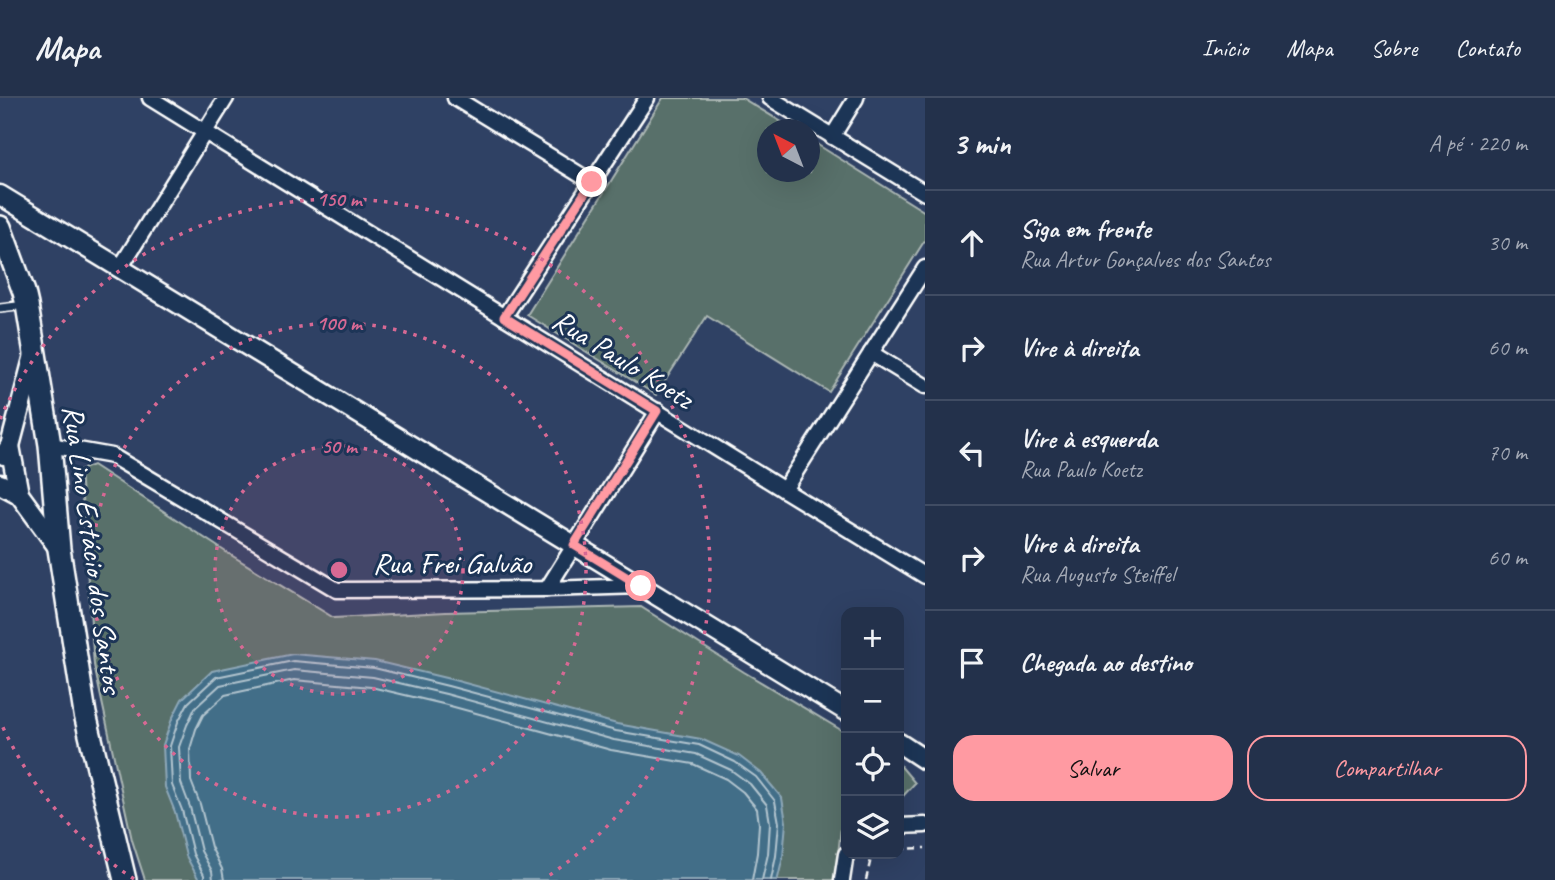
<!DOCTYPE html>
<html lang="pt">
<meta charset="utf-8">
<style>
:root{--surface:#23314b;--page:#2f3d55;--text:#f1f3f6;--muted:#a3a9b5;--line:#404c63;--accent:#ff9aa2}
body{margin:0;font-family:Caveat,sans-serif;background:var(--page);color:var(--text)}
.controls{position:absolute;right:21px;bottom:21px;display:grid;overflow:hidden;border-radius:14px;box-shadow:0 7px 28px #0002}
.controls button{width:63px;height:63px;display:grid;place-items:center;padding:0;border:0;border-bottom:2px solid var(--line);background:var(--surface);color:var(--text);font:35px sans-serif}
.compass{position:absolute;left:757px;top:21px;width:63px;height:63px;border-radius:50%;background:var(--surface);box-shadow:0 7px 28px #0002;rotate:318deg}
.stop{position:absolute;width:21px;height:21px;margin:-16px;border:5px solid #ff9aa2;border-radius:50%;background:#fff}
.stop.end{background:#ff9aa2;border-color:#fff;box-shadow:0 2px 7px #0008}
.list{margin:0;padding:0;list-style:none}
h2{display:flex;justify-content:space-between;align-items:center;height:91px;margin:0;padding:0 28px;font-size:30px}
h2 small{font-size:23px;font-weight:400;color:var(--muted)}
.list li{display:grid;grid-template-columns:46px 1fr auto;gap:21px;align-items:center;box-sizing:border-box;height:105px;padding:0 28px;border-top:2px solid var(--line)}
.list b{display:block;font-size:26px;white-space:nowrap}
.list p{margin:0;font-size:23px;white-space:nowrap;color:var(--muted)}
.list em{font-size:23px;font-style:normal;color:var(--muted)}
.actions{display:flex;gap:14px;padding:21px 28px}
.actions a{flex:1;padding:16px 0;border:2px solid var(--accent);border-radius:21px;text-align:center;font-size:24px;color:var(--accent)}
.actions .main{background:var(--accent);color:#111}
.icon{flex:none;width:38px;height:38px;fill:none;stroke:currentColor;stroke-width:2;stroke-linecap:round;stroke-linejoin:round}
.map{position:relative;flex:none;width:925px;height:782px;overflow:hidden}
header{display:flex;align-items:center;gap:42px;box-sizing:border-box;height:98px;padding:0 35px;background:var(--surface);border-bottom:2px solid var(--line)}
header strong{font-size:33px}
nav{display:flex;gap:38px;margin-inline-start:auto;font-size:24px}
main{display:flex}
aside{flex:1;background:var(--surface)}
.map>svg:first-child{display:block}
.green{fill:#596f6a;stroke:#acb7b4;stroke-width:2}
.water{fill:#426e88;stroke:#8ea8b8;stroke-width:2}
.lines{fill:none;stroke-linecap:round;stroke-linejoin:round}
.shore{stroke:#b3c5cf;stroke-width:2}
.service-casing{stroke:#fff;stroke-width:12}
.minor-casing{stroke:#fff;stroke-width:19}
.tertiary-casing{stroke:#fff;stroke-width:23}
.secondary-casing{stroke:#fff;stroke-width:26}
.path{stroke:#fff;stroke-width:2.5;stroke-dasharray:7 5;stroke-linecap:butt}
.service{stroke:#1d3557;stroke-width:7}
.minor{stroke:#1d3557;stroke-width:14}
.tertiary{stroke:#1d3557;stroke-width:18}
.secondary{stroke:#1d3557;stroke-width:21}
.route{stroke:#ff9aa2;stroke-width:9}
.ring{fill:none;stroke:#d76994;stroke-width:3.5;stroke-dasharray:3.5 7}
.labels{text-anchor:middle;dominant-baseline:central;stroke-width:6;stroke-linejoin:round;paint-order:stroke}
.street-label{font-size:30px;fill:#fff;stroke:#1d3557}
.centre{fill:#d76994;stroke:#1d3557;stroke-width:3.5}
.ring-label{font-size:21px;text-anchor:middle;font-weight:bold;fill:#d76994;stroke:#1d3557;stroke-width:6;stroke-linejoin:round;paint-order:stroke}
</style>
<header>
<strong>Mapa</strong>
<nav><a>Início</a><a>Mapa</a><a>Sobre</a><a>Contato</a></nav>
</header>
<main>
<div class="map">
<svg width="925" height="782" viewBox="0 0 925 782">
<rect width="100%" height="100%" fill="#2f4164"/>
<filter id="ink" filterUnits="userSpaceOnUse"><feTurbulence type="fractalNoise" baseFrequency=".0143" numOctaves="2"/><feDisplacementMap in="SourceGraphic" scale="14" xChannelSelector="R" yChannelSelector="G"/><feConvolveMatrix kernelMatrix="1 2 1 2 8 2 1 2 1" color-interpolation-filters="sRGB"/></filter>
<g filter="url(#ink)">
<g class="green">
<polygon points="663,0 742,0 793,31 768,32 768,74 810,74 810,42 925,114 925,142 829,294 707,218 656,297 527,217"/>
<polygon points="93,367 226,454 334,520 446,514 641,509 744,574 846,635 846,722 841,730 835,782 145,782 132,742 94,567 80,372"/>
<polygon points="899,666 915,685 903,698 899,699"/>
</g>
<polygon class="water" points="293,556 375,563 450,581 617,626 701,641 739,658 761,675 782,700 786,724 783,759 778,780 776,782 199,782 186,758 175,714 165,689 163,647 172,621 182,601 212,573"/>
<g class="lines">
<g class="shore">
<polyline points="204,782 204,777 193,756 182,712 172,687 170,648 178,624 188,605 216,579 293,563 374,570 448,588 616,633 699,647 735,664 756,679 775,703 779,725 776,758 771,782"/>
<polyline points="213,782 212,773 201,753 190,709 181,685 179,649 187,627 195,610 220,587 294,572 373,579 446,596 614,642 696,656 731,672 750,686 767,707 770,725 768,756 762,782"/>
<polyline points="224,782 222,771 211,749 200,706 191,683 190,651 196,631 203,617 225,597 294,582 371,589 443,606 611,652 693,666 726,681 743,694 757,711 759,726 757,755 752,782"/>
</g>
<g class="service-casing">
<polyline id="service" points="0,210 26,207"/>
</g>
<g class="minor-casing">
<g id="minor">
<polyline points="150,0 784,392 925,478"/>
<polyline points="455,0 592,84"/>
<polyline points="770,0 925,95"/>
<polyline points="832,39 856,0"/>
<polyline points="120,170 226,0"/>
<polyline points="504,219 647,0"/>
<polyline points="871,255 925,288"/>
<polyline points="50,347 112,358 337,492 547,491 641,488"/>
<polyline points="784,392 925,170"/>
<polyline points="547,491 658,313"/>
<polyline points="899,728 925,727"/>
<polyline points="842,782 846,756"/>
</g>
</g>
<g class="tertiary-casing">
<g id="tertiary">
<polyline points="0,97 846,613"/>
<polyline points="10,348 19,396 59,451"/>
<polyline points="4,357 10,348 34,257"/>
<polyline points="0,386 19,396"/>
<polyline points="899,645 925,662"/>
</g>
</g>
<g class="secondary-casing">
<polyline id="secondary" points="0,129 24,194 27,207 50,347 59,451 85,616 125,782"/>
</g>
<g class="path">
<polyline points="899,751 925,750"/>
<polyline points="866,782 872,756"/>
</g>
<use href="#service" class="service"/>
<use href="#minor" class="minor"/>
<use href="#tertiary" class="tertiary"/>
<use href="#secondary" class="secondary"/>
</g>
</g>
<g class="lines" filter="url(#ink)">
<polyline class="route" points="592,84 504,219 657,313 574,447 641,488"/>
</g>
<circle cx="339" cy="472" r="124" fill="#d76994" fill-opacity=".12"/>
<g class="ring">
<circle cx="339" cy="472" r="124"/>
<circle cx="339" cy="472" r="247"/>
<path d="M134 781A371 371 0 0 1 0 623M0 321A371 371 0 1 1 544 781"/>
</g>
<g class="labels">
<g class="street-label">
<text transform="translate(623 261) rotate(32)">Rua Paulo Koetz</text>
<text transform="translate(93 451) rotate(82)">Rua Lino Estácio dos Santos</text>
<text x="452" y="465">Rua Frei Galvão</text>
</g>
</g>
<circle cx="339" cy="472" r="10" class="centre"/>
<g class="ring-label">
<text x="339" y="108">150 m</text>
<text x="339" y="232">100 m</text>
<text x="339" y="355">50 m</text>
</g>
</svg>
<div class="controls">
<button>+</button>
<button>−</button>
<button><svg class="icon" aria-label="locate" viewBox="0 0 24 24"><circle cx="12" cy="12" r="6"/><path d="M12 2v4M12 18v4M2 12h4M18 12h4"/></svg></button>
<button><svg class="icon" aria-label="layers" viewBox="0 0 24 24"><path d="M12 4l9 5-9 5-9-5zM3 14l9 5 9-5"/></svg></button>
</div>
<svg class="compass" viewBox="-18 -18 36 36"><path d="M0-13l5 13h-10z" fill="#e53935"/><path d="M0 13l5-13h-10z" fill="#a3a9b5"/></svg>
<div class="stop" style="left:641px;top:488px"></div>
<div class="stop end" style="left:592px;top:84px"></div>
</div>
<aside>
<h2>3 min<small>A pé · 220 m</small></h2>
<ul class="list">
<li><svg class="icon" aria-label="ahead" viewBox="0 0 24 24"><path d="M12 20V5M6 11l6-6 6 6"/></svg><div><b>Siga em frente</b><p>Rua Artur Gonçalves dos Santos</p></div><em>30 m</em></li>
<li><svg class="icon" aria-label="right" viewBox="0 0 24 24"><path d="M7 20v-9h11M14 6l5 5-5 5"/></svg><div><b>Vire à direita</b></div><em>60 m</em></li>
<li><svg class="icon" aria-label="left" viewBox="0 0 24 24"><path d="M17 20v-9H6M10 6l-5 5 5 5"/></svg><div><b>Vire à esquerda</b><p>Rua Paulo Koetz</p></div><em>70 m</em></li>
<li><svg class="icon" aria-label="right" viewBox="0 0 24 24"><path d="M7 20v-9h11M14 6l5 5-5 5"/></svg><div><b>Vire à direita</b><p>Rua Augusto Steiffel</p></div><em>60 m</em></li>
<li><svg class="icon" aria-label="arrive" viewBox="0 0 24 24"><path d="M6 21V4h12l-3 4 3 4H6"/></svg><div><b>Chegada ao destino</b></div></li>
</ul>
<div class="actions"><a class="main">Salvar</a><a>Compartilhar</a></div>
</aside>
</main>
